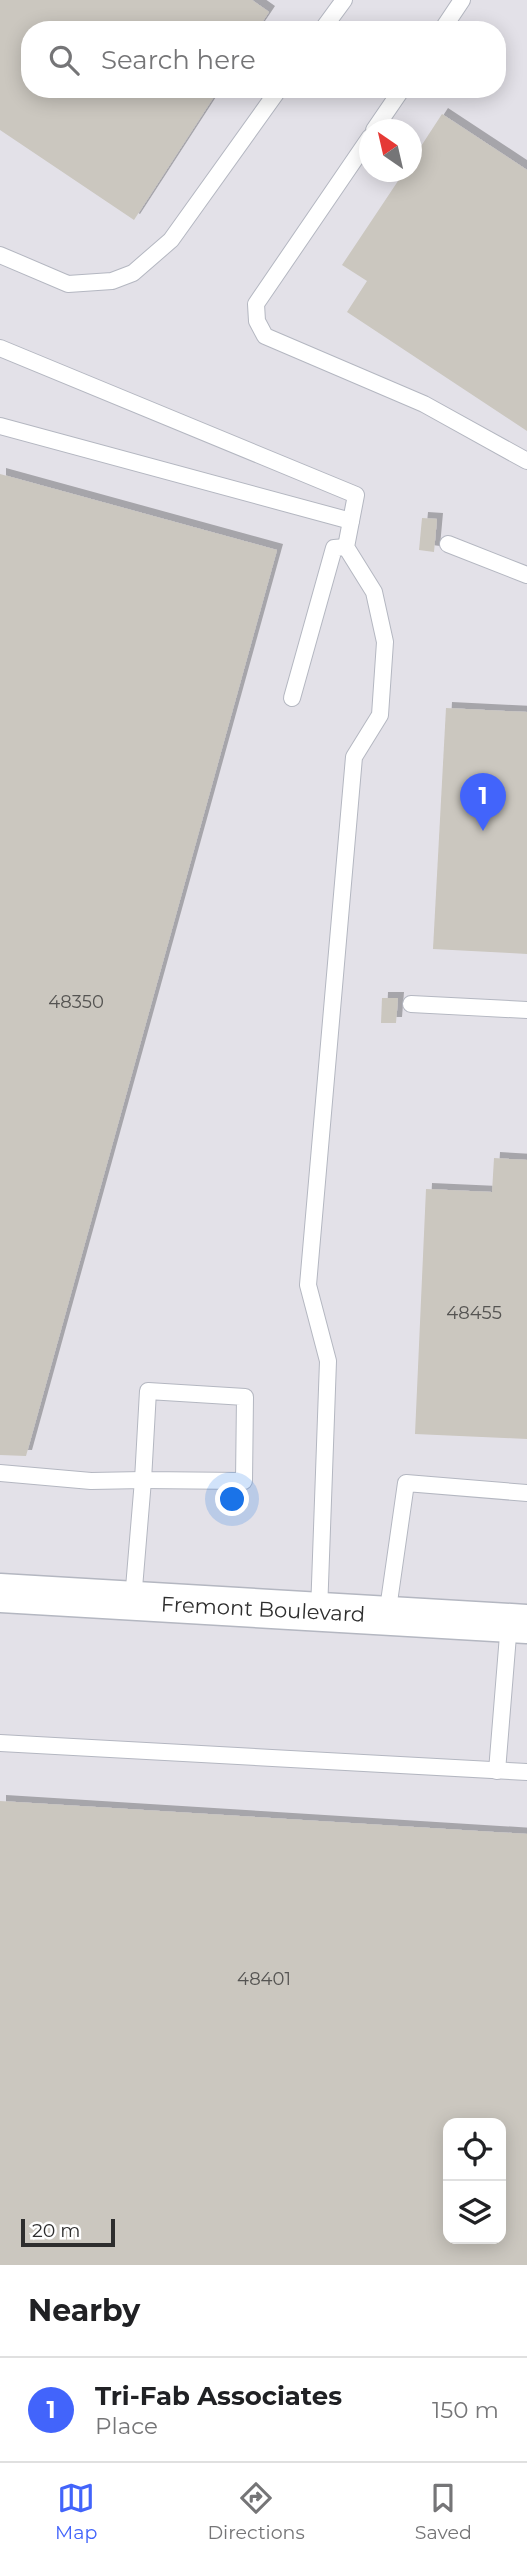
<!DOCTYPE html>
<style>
:root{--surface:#fff;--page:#f2f2f2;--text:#202124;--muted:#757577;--line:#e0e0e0;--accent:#4264fb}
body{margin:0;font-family:Montserrat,sans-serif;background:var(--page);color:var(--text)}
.controls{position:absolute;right:21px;bottom:21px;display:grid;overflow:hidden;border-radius:14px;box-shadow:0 4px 18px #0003}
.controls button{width:63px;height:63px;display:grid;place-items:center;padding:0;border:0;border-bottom:2px solid var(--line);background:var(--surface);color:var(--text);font:35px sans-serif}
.compass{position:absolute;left:359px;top:119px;width:63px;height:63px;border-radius:50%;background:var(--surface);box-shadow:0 4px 18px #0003;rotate:326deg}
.scale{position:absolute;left:21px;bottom:18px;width:94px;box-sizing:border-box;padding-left:7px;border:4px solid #2e2e2e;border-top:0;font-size:19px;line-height:24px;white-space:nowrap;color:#2e2e2e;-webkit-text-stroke:5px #fff;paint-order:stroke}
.you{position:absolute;left:233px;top:1500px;width:24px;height:24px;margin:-18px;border:5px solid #fff;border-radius:50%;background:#1a73e8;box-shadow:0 0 0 10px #1a73e833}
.badge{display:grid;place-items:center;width:46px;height:46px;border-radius:50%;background:var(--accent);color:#fff;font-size:23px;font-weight:700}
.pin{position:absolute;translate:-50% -58px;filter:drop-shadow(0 2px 4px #0008)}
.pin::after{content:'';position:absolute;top:37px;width:24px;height:21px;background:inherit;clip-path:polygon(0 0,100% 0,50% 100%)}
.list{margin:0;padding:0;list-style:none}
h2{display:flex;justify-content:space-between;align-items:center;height:91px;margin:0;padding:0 28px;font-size:30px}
h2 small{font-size:23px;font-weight:400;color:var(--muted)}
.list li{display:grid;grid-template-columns:46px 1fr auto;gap:21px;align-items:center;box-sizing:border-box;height:105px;padding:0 28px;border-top:2px solid var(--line)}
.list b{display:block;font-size:26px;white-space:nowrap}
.list p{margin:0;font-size:23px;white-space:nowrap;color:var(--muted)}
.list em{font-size:23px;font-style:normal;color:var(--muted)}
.icon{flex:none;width:38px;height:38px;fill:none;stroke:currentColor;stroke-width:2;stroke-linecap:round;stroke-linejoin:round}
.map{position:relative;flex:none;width:527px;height:2265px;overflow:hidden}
.search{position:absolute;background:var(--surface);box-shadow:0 4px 18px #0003;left:21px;right:21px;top:21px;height:77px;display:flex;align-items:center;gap:18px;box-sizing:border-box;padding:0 24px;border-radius:28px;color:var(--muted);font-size:26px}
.sheet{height:196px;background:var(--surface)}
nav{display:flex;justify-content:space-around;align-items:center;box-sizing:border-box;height:98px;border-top:2px solid var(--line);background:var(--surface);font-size:19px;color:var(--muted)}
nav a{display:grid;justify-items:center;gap:4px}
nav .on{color:var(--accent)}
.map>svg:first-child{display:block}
.industrial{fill:#e3e1e8;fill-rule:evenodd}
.building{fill:#cbc7bf;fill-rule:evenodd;filter:url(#shadow)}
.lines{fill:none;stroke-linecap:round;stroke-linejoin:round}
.service-casing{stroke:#b4b7c1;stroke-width:18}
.secondary-casing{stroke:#b4b7c1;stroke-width:41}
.service{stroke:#fff;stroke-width:16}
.secondary{stroke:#fff;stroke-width:38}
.labels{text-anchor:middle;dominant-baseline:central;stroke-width:6;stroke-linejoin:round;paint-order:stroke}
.number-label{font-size:18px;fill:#555452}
.street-label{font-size:21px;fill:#2e2e2e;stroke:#fff}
</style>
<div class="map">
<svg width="527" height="2265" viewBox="0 0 527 2265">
<defs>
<filter id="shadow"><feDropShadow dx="6" dy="-6" stdDeviation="0" flood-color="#0004"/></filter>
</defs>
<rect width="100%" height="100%" fill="#efe9e1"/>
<path class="industrial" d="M0,0H527V2265H0ZM30,30H497V89H30ZM370,130H412V172H370ZM448,2123H501V2239H448Z"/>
<g class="building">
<polygon points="0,0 252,0 269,12 257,30 30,30 30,89 219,89 134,220 0,130"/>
<polygon points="442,114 527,170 527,431 347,312 367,281 342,265 404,172 412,172 412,160"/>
<polygon points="0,474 277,550 26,1456 0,1455"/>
<polygon points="422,518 437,519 434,552 419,550"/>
<polygon points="446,708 527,712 527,954 433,949"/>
<polygon points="382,998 398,998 396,1023 381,1023"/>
<polygon points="494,1158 527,1160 527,1439 415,1434 426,1189 492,1192"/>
<path d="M0,1801L527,1834V2265H0ZM448,2123H501V2239H448Z"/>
</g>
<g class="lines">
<g class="service-casing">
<g id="service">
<polyline points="322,30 344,0"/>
<polyline points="442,30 462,0"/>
<polyline points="374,130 402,89"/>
<polyline points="370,137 256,304 257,321 265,336 424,404 527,461"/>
<polyline points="0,255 68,284 112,281 133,273 171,240 279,89"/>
<polyline points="0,348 356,495 346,547 374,592 385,642 380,715 354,757 308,1285 328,1361 319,1612"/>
<polyline points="0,426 351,521"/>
<polyline points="448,544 527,575"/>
<polyline points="292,698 334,548 346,547"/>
<polyline points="411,1004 527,1010"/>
<polygon points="148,1391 245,1397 244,1481 143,1480"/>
<polyline points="0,1473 91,1481 143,1480 133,1600"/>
<polyline points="387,1616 406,1483 527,1493"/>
<polyline points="0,1743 527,1772"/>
<polyline points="497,1771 509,1623"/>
</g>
</g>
<g class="secondary-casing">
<polyline id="secondary" points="0,1593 527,1624"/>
</g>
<use href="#service" class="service"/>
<use href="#secondary" class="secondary"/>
</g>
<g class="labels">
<g class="number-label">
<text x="76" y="1002">48350</text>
<text x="474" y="1313">48455</text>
<text x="264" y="1979">48401</text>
</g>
<g class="street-label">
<text transform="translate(263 1609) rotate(3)">Fremont Boulevard</text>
</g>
</g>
</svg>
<div class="controls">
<button><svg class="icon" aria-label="locate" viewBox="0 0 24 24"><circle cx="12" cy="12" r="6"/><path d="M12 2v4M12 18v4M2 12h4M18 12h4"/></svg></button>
<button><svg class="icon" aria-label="layers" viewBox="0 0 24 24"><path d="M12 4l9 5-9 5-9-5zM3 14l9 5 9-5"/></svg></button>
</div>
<svg class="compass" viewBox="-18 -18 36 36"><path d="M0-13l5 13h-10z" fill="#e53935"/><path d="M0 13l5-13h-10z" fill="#757577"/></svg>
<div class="scale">20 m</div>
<div class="you"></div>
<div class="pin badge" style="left:483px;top:831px">1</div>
<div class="search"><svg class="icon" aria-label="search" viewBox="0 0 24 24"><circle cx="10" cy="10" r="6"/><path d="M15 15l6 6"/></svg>Search here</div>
</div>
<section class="sheet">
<h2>Nearby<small></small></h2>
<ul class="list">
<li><span class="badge">1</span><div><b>Tri-Fab Associates</b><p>Place</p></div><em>150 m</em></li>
</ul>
</section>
<nav>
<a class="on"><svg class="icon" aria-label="map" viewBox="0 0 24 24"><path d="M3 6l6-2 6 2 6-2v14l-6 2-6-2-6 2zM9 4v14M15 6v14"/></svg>Map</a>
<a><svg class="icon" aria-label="directions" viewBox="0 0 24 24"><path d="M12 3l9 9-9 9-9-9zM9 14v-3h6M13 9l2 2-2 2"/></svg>Directions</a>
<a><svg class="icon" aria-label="saved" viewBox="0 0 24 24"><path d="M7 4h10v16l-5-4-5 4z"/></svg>Saved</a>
</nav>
